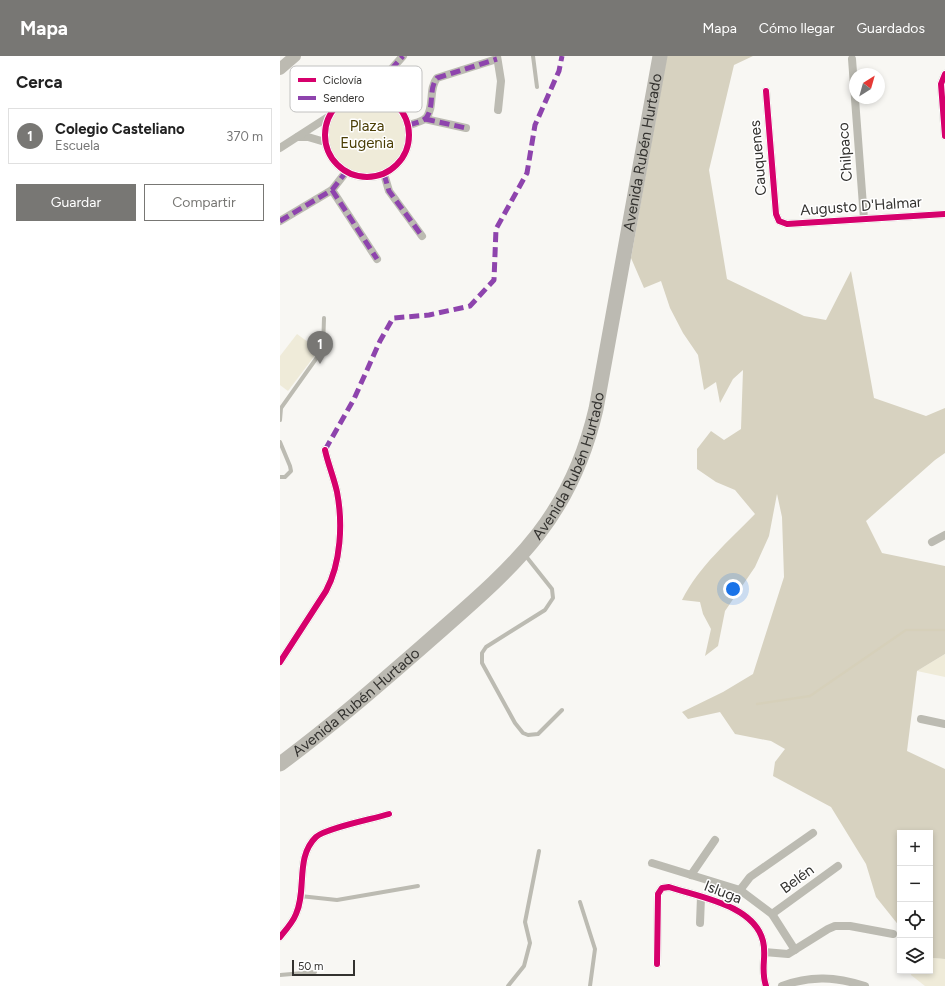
<!DOCTYPE html>
<html lang="es">
<meta charset="utf-8">
<style>
:root{--surface:#fff;--page:#f2f2f2;--text:#222;--muted:#767676;--line:#e0e0e0;--accent:#787774}
body{margin:0;font-family:Figtree,sans-serif;background:var(--page);color:var(--text)}
.controls{position:absolute;right:12px;bottom:12px;display:grid;overflow:hidden;border-radius:0px;box-shadow:0 2px 6px #0003}
.controls button{width:36px;height:36px;display:grid;place-items:center;padding:0;border:0;border-bottom:1px solid var(--line);background:var(--surface);color:var(--text);font:20px sans-serif}
.compass{position:absolute;left:569px;top:12px;width:36px;height:36px;border-radius:50%;background:var(--surface);box-shadow:0 2px 6px #0003;rotate:37deg}
.scale{position:absolute;left:12px;bottom:10px;width:63px;box-sizing:border-box;padding-left:4px;border:2px solid #33322f;border-top:0;font-size:11px;line-height:14px;white-space:nowrap;color:#33322f;-webkit-text-stroke:3px #fff;paint-order:stroke}
.you{position:absolute;left:453px;top:533px;width:14px;height:14px;margin:-10px;border:3px solid #fff;border-radius:50%;background:#1a73e8;box-shadow:0 0 0 6px #1a73e833}
.badge{display:grid;place-items:center;width:26px;height:26px;border-radius:50%;background:var(--accent);color:#fff;font-size:13px;font-weight:700}
.pin{position:absolute;translate:-50% -33px;filter:drop-shadow(0 1px 2px #0008)}
.pin::after{content:'';position:absolute;top:21px;width:14px;height:12px;background:inherit;clip-path:polygon(0 0,100% 0,50% 100%)}
.list{margin:0;padding:0;list-style:none}
h2{display:flex;justify-content:space-between;align-items:center;height:52px;margin:0;padding:0 16px;font-size:17px}
h2 small{font-size:13px;font-weight:400;color:var(--muted)}
.list li{display:grid;grid-template-columns:26px 1fr auto;gap:12px;align-items:center;box-sizing:border-box;height:56px;margin:0 8px 8px;padding:0 8px;border:1px solid var(--line);border-radius:0px}
.list b{display:block;font-size:15px;white-space:nowrap}
.list p{margin:0;font-size:13px;white-space:nowrap;color:var(--muted)}
.list em{font-size:13px;font-style:normal;color:var(--muted)}
.actions{display:flex;gap:8px;padding:12px 16px}
.actions a{flex:1;padding:9px 0;border:1px solid var(--accent);border-radius:0px;text-align:center;font-size:14px;color:var(--accent)}
.actions .main{background:var(--accent);color:#fff}
.icon{flex:none;width:22px;height:22px;fill:none;stroke:currentColor;stroke-width:2;stroke-linecap:round;stroke-linejoin:round}
.map{position:relative;flex:none;width:665px;height:930px;overflow:hidden}
header{display:flex;align-items:center;gap:24px;box-sizing:border-box;height:56px;padding:0 20px;background:var(--accent);color:#fff}
header strong{font-size:19px}
nav{display:flex;gap:22px;margin-inline-start:auto;font-size:14px}
main{display:flex}
aside{flex:1;background:var(--surface)}
.map>svg:first-child{display:block}
.green{fill:#efebd9}
.forest{fill:#d7d2c0}
.lines{fill:none;stroke-linecap:round;stroke-linejoin:round}
.stream{stroke:#d6d0ba;stroke-width:2.5}
.lane{stroke:#bcbbb2;stroke-width:4}
.street{stroke:#bcbbb2;stroke-width:8}
.secondary{stroke:#bcbab1;stroke-width:12}
.highway{stroke:#bcbab2;stroke-width:15}
.quiet{stroke:#8e44ad;stroke-width:5;stroke-dasharray:10 5;stroke-linecap:butt}
.cycleway-casing{stroke:#fff;stroke-width:8}
.cycleway{stroke:#d6006c;stroke-width:6}
.labels{text-anchor:middle;dominant-baseline:central;stroke-width:3;stroke-linejoin:round;paint-order:stroke}
.park-label{font-size:15px;fill:#4b3e05;stroke:#fff}
.street-label{font-size:15px;fill:#33322f;stroke:#fff}
.key{fill:#fff;stroke:#c2c2c1;stroke-width:1}
.key-label{font-size:11px;fill:#33322f}
</style>
<header>
<strong>Mapa</strong>
<nav><a>Mapa</a><a>Cómo llegar</a><a>Guardados</a></nav>
</header>
<main>
<aside>
<h2>Cerca<small></small></h2>
<ul class="list">
<li><span class="badge">1</span><div><b>Colegio Casteliano</b><p>Escuela</p></div><em>370 m</em></li>
</ul>
<div class="actions"><a class="main">Guardar</a><a>Compartir</a></div>
</aside>
<div class="map">
<svg width="665" height="930" viewBox="0 0 665 930">
<rect width="100%" height="100%" fill="#f8f7f3"/>
<g class="green">
<circle cx="87" cy="78" r="39"/>
<polygon points="17,278 39,294 8,335 0,329 0,300"/>
<polygon points="665,598 665,621 637,615"/>
<polygon points="650,900 653,902 665,903 665,930 645,930 631,919 632,915 650,915"/>
</g>
<path class="forest" d="M387,0H473L454,9L429,114L447,223L524,260L546,264L571,215L594,342L646,360L665,352V397L655,404L586,465L602,497L665,510V598L637,615L627,695L665,713V903L653,902L650,900V777H620V871L596,841L586,808L551,751L493,720L495,706L505,693L491,685L455,678L440,656L408,663L402,656L443,636L473,618L504,521L502,461L497,438L489,480L475,511L445,555L438,590L425,600L431,573L423,558L420,546L402,544C419,510 449,485 475,458L455,434L436,426L417,413V393L431,375L444,384L461,373L463,314L453,323L440,347L436,326L424,334L418,299L403,277L390,252L381,225L364,232L351,202Z"/>
<g class="lines">
<polyline class="stream" points="477,648 530,640 626,574 665,574"/>
<g class="lane">
<polyline points="253,0 257,31"/>
<polyline points="79,37 79,31 87,20"/>
<polyline points="0,364 1,352 43,293 44,262"/>
<polyline points="0,386 10,410 11,415 5,421 0,421"/>
<polyline points="245,499 272,533 273,542 265,554 206,591 202,597 202,607 235,667 243,677 248,679 258,678 282,654"/>
<polyline points="20,840 57,844 138,830"/>
<polyline points="300,846 315,893 310,930"/>
<polyline points="0,919 35,916"/>
<polyline points="228,930 244,910 250,887 245,866 259,795"/>
</g>
<g class="street">
<polyline points="217,0 221,25 218,54"/>
<polyline points="572,3 584,163"/>
<polyline points="665,18 661,28 665,80"/>
<polyline points="486,35 496,158 499,165 507,168 665,158"/>
<polyline points="91,36 123,0"/>
<circle cx="87" cy="79" r="42"/>
<polyline points="145,63 186,72"/>
<path d="M129,69C134,67 142,66 146,62C155,51 148,33 157,22L217,3"/>
<polyline points="18,81 28,81 45,86"/>
<polyline points="0,92 48,61"/>
<polyline points="104,118 109,135 142,180"/>
<polyline points="52,134 97,203"/>
<polyline points="0,165 52,134 66,116"/>
<polyline points="652,486 665,479"/>
<path d="M0,606L46,535C61,507 63,467 57,436C54,422 48,408 45,394"/>
<polyline points="641,663 665,668"/>
<polyline points="372,807 460,834 492,858 515,894"/>
<polyline points="411,819 435,784"/>
<polyline points="460,834 470,821 533,777"/>
<polyline points="492,858 558,810"/>
<polyline points="420,867 421,841"/>
<path d="M0,881C6,874 13,866 16,858C27,834 15,801 36,781C46,772 93,763 109,758"/>
<polyline points="484,896 508,898 548,873 555,870 570,870 613,878"/>
<path d="M377,908L378,838L382,832L389,831C419,841 474,849 483,885C487,901 480,912 486,930"/>
<path d="M502,930C531,919 556,921 585,930"/>
</g>
<polyline class="secondary" points="0,13 15,0"/>
<path class="highway" id="s1" d="M0,708C50,671 96,631 143,590C228,515 289,469 316,353L380,0"/>
<g class="quiet">
<polyline points="91,36 123,0"/>
<polyline points="145,63 186,72"/>
<path d="M129,69C134,67 142,66 146,62C155,51 148,33 157,22L217,3"/>
<polyline points="104,118 109,135 142,180"/>
<polyline points="52,134 97,203"/>
<polyline points="0,165 52,134 66,116"/>
<polyline points="45,394 74,343 100,285 113,262 149,259 190,250 214,224 216,173 247,117 255,69 279,15 282,0"/>
</g>
<g class="cycleway-casing">
<g id="cycleway">
<polyline points="665,18 661,28 665,80"/>
<polyline points="486,35 496,158 499,165 507,168 665,158"/>
<circle cx="87" cy="79" r="42"/>
<path d="M0,606L46,535C61,507 63,467 57,436C54,422 48,408 45,394"/>
<path d="M0,881C6,874 13,866 16,858C27,834 15,801 36,781C46,772 93,763 109,758"/>
<path d="M377,908L378,838L382,832L389,831C419,841 474,849 483,885C487,901 480,912 486,930"/>
</g>
</g>
<use href="#cycleway" class="cycleway"/>
</g>
<g class="labels">
<g class="park-label">
<text x="87" y="70">Plaza<tspan x="87" dy="17">Eugenia</tspan></text>
</g>
<g class="street-label">
<text transform="translate(565 96) rotate(-94)">Chilpaco</text>
<text stroke="none"><textPath href="#s1" startOffset="746">Avenida Rubén Hurtado</textPath></text>
<text transform="translate(478 102) rotate(-95)">Cauquenes</text>
<text transform="translate(581 150) rotate(-4)">Augusto D'Halmar</text>
<text stroke="none"><textPath href="#s1" startOffset="422">Avenida Rubén Hurtado</textPath></text>
<text stroke="none"><textPath href="#s1" startOffset="98">Avenida Rubén Hurtado</textPath></text>
<text transform="translate(517 823) rotate(-36)">Belén</text>
<text transform="translate(443 836) rotate(21)">Isluga</text>
</g>
</g>
<rect x="10" y="10" width="132" height="46" rx="6" class="key"/>
<rect x="18" y="22" width="18" height="4" fill="#d6006c"/>
<rect x="18" y="40" width="18" height="4" fill="#8e44ad"/>
<g class="key-label">
<text x="43" y="28">Ciclovía</text>
<text x="43" y="46">Sendero</text>
</g>
</svg>
<div class="controls">
<button>+</button>
<button>−</button>
<button><svg class="icon" aria-label="locate" viewBox="0 0 24 24"><circle cx="12" cy="12" r="6"/><path d="M12 2v4M12 18v4M2 12h4M18 12h4"/></svg></button>
<button><svg class="icon" aria-label="layers" viewBox="0 0 24 24"><path d="M12 4l9 5-9 5-9-5zM3 14l9 5 9-5"/></svg></button>
</div>
<svg class="compass" viewBox="-18 -18 36 36"><path d="M0-13l5 13h-10z" fill="#e53935"/><path d="M0 13l5-13h-10z" fill="#767676"/></svg>
<div class="scale">50 m</div>
<div class="you"></div>
<div class="pin badge" style="left:40px;top:308px">1</div>
</div>
</main>
